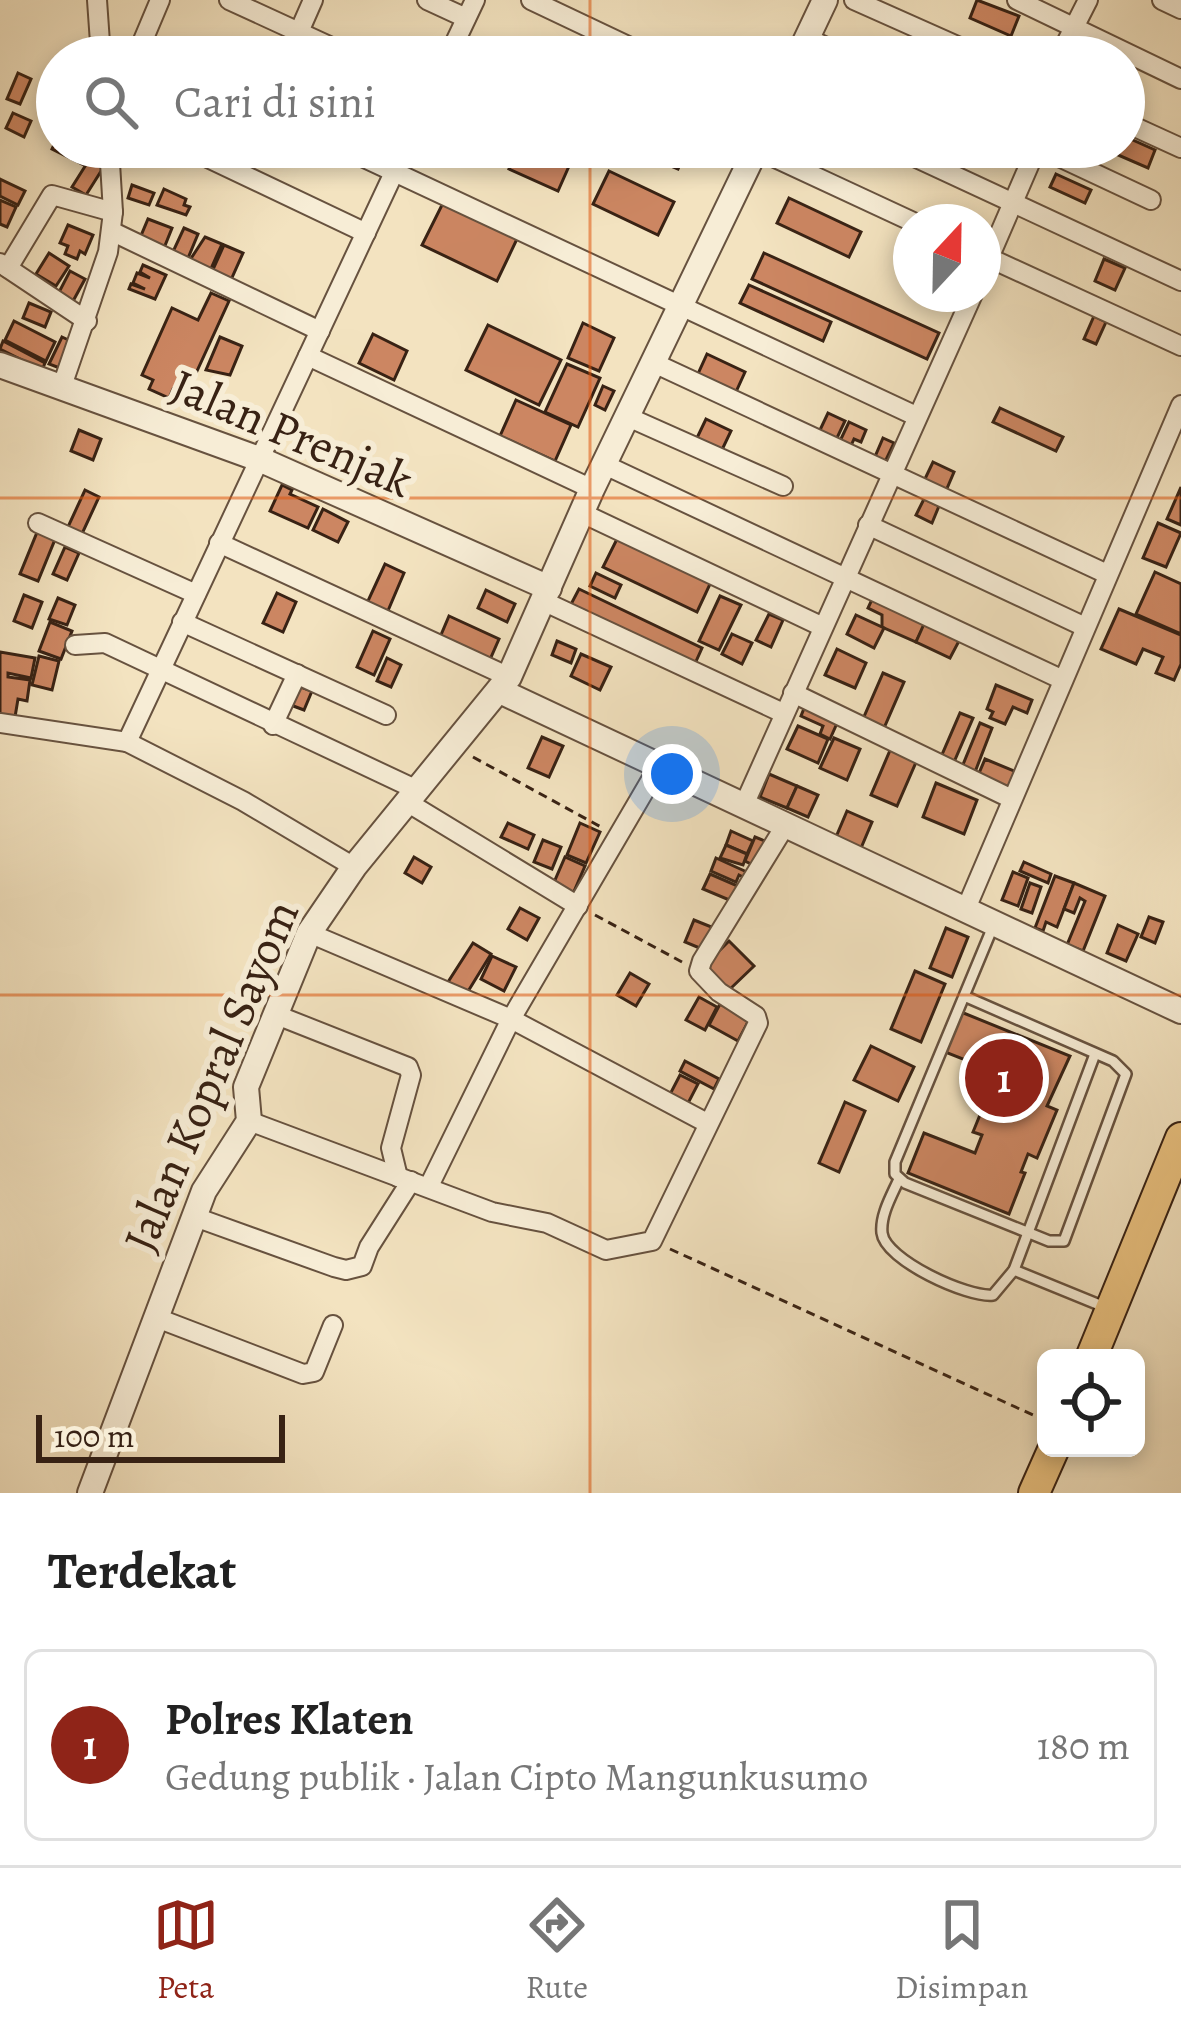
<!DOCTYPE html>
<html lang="id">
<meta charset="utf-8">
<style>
:root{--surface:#fff;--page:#f6f6f6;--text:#222;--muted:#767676;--line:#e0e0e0;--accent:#8f2418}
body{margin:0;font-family:Alegreya,serif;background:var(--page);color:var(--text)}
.controls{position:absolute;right:36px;bottom:36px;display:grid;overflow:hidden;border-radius:18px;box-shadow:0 6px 18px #0003}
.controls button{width:108px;height:108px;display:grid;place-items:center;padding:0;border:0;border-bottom:3px solid var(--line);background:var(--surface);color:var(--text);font:60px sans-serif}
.compass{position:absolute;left:893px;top:204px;width:108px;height:108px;border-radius:50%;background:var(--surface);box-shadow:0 6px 18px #0003;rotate:22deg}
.scale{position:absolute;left:36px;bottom:30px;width:249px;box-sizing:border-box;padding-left:12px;border:6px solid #382214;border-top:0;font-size:33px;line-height:42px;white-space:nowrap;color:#382214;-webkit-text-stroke:9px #f7edd6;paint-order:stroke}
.you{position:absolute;left:672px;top:774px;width:42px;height:42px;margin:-30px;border:9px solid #fff;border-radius:50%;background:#1a73e8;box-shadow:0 0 0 18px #1a73e833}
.badge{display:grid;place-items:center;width:78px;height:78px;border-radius:50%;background:var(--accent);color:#fff;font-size:39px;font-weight:700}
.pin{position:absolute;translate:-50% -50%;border:6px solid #fff;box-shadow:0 3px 12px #0006}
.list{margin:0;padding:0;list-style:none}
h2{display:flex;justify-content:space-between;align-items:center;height:156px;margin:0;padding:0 48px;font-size:51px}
h2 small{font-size:39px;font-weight:400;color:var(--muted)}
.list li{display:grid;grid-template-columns:78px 1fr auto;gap:36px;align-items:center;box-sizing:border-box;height:192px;margin:0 24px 24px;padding:0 24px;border:3px solid var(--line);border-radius:18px}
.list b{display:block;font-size:45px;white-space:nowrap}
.list p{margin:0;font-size:39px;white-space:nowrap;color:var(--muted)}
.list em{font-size:39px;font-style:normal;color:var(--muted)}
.icon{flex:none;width:66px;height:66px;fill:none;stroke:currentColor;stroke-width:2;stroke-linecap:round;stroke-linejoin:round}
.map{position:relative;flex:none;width:1181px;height:1493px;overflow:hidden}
.search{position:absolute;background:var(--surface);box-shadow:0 6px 18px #0003;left:36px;right:36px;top:36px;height:132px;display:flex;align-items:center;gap:30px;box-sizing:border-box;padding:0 42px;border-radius:66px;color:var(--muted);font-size:45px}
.sheet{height:372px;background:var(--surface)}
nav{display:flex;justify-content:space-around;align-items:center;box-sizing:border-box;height:168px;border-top:3px solid var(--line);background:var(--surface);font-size:33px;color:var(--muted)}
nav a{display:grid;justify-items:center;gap:6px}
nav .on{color:var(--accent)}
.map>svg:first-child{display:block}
.building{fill:#cc8662;stroke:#382214;stroke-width:3}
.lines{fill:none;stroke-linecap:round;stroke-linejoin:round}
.service-casing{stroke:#67523f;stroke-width:14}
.minor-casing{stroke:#67523f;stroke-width:22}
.tertiary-casing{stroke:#67523f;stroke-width:28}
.trunk-casing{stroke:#382214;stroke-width:34}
.path{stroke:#382214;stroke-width:3;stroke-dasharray:9 6;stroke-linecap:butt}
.service{stroke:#f7edd6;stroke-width:9}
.minor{stroke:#f7edd6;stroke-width:18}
.tertiary{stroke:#f7edd6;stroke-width:24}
.trunk{stroke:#eac280;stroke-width:30}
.grid{fill:none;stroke:#df560c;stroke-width:3;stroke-opacity:0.55}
.labels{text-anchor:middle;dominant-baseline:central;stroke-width:12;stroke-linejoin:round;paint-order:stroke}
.street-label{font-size:48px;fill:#382214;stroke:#f7edd6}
</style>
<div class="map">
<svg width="1181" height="1493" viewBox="0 0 1181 1493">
<rect width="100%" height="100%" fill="#f3e3c0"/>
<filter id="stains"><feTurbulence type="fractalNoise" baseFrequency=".00167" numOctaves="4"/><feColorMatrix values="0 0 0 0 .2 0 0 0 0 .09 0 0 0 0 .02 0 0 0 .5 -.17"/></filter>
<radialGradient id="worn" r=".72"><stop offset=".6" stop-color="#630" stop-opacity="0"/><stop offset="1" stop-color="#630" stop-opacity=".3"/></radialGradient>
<g class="building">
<polygon points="977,0 1019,16 1011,36 970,18"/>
<polygon points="18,73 31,79 20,104 7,99"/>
<polygon points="13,113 31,121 24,137 6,128"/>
<polygon points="1126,137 1155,150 1148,168 1118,155"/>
<polygon points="57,138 57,147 77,147 90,153 84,165 52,149"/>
<polygon points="519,147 577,148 558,191 509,169"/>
<polygon points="648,147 688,147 678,169 645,155"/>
<polygon points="89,160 103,168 86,195 72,187"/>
<polygon points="609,171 674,202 658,235 593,204"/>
<polygon points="1056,174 1091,190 1085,203 1050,187"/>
<polygon points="0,179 25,191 18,205 0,196"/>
<polygon points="132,185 154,193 149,205 128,198"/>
<polygon points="164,189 186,199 184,205 190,207 186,215 157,205"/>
<polygon points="789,198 861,232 849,257 777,223"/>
<polygon points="0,200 16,207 7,227 0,224"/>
<polygon points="443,203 517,239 497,281 422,245"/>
<polygon points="148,219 172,228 164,248 140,238"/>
<polygon points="68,225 93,235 85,254 80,251 77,259 65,254 68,246 60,243"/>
<polygon points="184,228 198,234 186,263 171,256"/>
<polygon points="205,237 222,244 209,273 188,263"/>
<polygon points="224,245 243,253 230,282 211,274"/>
<polygon points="49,253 69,266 56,286 36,274"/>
<polygon points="764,253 939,333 927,359 752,279"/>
<polygon points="1104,259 1125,268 1115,290 1095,281"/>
<polygon points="143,265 166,275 155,299 129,289 131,284 145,289 133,283 137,273 150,278 140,272"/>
<polygon points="70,271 85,279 72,303 57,296"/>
<polygon points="749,285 831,322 823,341 740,303"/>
<polygon points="211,293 229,301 186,395 173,389 169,398 149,389 153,380 142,375 172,308 198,320"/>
<polygon points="29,303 51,312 45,327 23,318"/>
<polygon points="1094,316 1106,322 1096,344 1084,339"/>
<polygon points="14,321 55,342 46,361 5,340"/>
<polygon points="583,323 614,338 599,371 568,358"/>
<polygon points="488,325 561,360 539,405 466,370"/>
<polygon points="373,334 407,351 394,380 359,363"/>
<polygon points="62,337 77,344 65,370 49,364"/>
<polygon points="220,337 242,346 230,375 206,370"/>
<polygon points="3,341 45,363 42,370 0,349"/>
<polygon points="707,354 745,372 735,394 697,376"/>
<polygon points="567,364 600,378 578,427 545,412"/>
<polygon points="603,386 614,391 605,410 595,405"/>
<polygon points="516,400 571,425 555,461 500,436"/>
<polygon points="1000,408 1063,437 1056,451 993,422"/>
<polygon points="828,413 845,421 836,440 819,432"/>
<polygon points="706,419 731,431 720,454 695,442"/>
<polygon points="849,422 866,430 861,442 854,439 850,448 839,443"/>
<polygon points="79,430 101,439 93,460 71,451"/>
<polygon points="883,438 894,443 884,464 874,459"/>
<polygon points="933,462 954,472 945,493 923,483"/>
<polygon points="282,485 292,490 290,494 318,507 308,528 270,511"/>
<polygon points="1181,487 1181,525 1167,519"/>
<polygon points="85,490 99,497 81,536 67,529"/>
<polygon points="924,499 939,506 932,523 916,515"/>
<polygon points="323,509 348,522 338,542 313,530"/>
<polygon points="1158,523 1181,533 1166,567 1143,558"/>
<polygon points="38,530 56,537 38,581 20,574"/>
<polygon points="618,537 711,582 697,612 603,567"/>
<polygon points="65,547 79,553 67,580 53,574"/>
<polygon points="385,564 404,573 387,613 367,603"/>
<polygon points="1155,572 1181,584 1181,634 1136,614"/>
<polygon points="596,573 621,585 615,598 590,586"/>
<polygon points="579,589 702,648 693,668 569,608"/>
<polygon points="486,590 515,604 507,622 478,608"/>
<polygon points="277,593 296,602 283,632 263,623"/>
<polygon points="24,595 42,602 32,628 14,621"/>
<polygon points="874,595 927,620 916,642 882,627 882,615 868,608"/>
<polygon points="720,596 741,605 719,650 699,641"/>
<polygon points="58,598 75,605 67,625 49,619"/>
<polygon points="1119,609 1181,635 1181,664 1174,680 1156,673 1163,657 1143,649 1136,664 1101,649"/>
<polygon points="769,614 783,620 771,647 756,640"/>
<polygon points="856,615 884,628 874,648 847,634"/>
<polygon points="449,616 499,639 488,664 438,642"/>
<polygon points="50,622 72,631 61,659 39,651"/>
<polygon points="924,624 959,641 950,658 916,642"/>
<polygon points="373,631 390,639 374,675 357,667"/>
<polygon points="732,634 752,643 742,664 722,654"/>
<polygon points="557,641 576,649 571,663 552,655"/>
<polygon points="837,649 866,663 855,688 825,675"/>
<polygon points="0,652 35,658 31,678 8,673 8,677 30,680 27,701 18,699 15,717 0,715"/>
<polygon points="581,654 611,667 600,690 571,676"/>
<polygon points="39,656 59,661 52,690 32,685"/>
<polygon points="387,658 401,665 391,687 377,681"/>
<polygon points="883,673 904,682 884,728 863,719"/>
<polygon points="295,685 312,691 304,710 288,704"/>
<polygon points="996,685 1032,700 1027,713 1013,707 1005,724 990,718 993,712 987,709"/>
<polygon points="805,706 838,721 830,739 820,734 823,726 801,716"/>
<polygon points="960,713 973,718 954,762 941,757"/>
<polygon points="980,723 992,728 975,772 962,767"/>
<polygon points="798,726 828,739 818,763 787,749"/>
<polygon points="542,737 563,746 549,777 528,768"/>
<polygon points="834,738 860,749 847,780 820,768"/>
<polygon points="891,748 917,760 897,806 871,795"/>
<polygon points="985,759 1019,773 1010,792 977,778"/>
<polygon points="769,774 797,786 787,808 760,797"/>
<polygon points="936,783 977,800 964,834 923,817"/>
<polygon points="797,786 818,795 808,817 787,808"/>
<polygon points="847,811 872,822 861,848 836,837"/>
<polygon points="508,823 534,835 528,849 501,837"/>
<polygon points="580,823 600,832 586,863 567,855"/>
<polygon points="731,831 753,841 747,854 726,845"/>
<polygon points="755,837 765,841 755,866 745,861"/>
<polygon points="543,840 561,847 552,869 534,862"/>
<polygon points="726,845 747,854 743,865 720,858"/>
<polygon points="414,857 431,867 422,883 405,873"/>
<polygon points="565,857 585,866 572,896 552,887"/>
<polygon points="716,858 749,873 747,879 739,875 736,882 711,871"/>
<polygon points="1024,862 1051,874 1048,883 1020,871"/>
<polygon points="1013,872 1028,878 1018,906 1002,900"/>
<polygon points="710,874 740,887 734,902 703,889"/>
<polygon points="1055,876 1074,883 1057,927 1046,922 1043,931 1035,928"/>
<polygon points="1030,883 1041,887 1032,913 1021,909"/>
<polygon points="1074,883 1105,896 1083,951 1067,945 1085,901 1080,898 1074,913 1064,909"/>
<polygon points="520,908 539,918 527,940 508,929"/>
<polygon points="1149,917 1163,922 1155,943 1141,937"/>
<polygon points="694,920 714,928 702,949 685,942"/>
<polygon points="1118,925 1138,934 1126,961 1107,953"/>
<polygon points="946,928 968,937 952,977 930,968"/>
<polygon points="729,941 754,966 729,990 705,965"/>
<polygon points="473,943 491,954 467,993 448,982"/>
<polygon points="492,956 516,967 504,991 481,979"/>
<polygon points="915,971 945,984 921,1042 891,1029"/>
<polygon points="630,973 649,984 636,1006 617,995"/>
<polygon points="699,997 717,1007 705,1030 686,1020"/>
<polygon points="720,1004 749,1020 738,1041 709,1025"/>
<polygon points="961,1012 1070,1056 1047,1106 1057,1110 1037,1158 1028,1154 1021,1172 1025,1173 1009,1214 908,1173 924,1133 975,1153 982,1135 973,1132 993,1083 1001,1087 1006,1076 945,1052"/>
<polygon points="871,1046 914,1067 898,1101 854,1080"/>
<polygon points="685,1061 719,1079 714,1089 680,1071"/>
<polygon points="680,1075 698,1084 685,1109 667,1100"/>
<polygon points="845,1102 865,1111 839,1172 819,1163"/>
</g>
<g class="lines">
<g class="service-casing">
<g id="service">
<polyline points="964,996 1113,1061 1126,1074 1064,1241 1049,1241 905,1183 895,1174 895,1162 994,924"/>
<path d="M899,1179C892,1195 880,1215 882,1233C885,1260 968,1298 993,1295L1014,1270L1095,1054"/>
<polyline points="1014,1270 1107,1308"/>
</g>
</g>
<g class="minor-casing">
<g id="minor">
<polyline points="97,0 101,57"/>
<polyline points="229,0 353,57"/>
<polyline points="427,0 466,18"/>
<polyline points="531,0 651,57"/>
<polyline points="854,0 982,57"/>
<polyline points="1017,0 1181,79"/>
<polyline points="1162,0 1181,9"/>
<polyline points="807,38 847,57"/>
<polyline points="136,57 160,0"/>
<polyline points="288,57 313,0"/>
<polyline points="448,57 475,0"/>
<polyline points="1059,57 1088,0"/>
<polyline points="1124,122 1181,148"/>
<polyline points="185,147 366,233"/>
<polyline points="341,147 916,416"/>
<polyline points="893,147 1181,281"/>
<polyline points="1038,147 1151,200"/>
<polyline points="756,149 913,222"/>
<polyline points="111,231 320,331"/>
<polyline points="983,255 1181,346"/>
<polyline points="0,263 87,321"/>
<polyline points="8,268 52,195 113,212"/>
<polyline points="983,272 1037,147"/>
<polyline points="308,356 592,489"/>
<polyline points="654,363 1107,574"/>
<polyline points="62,386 108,252 113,212 109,147"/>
<polyline points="628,417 783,486"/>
<polyline points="605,465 1063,680"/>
<polyline points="582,513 823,627"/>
<polyline points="38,523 196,594"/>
<polyline points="868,525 1085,627"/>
<polyline points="219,543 509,677"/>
<polyline points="543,601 783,713"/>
<polyline points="182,622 386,715"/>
<polyline points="75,645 105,643 417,790"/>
<polyline points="793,693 1012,799"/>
<polyline points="0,723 127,742"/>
<polyline points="273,725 297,674"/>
<polyline points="407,802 578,906"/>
<polyline points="744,805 973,294"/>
<polyline points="354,867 243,801 127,742 406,147"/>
<polyline points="965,911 1181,405"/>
<polyline points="309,933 511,1019 707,1123"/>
<polyline points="274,1014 408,1067 411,1075 391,1148 398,1177"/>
<polyline points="249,1121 492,1212 547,1223 606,1250 652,1241 758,1023 756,1016 719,992 699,971 702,961 785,826"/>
<polyline points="429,1186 511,1019 659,766"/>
<polyline points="195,1217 334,1267 346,1270 362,1266 369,1247 411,1181"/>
<polyline points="157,1318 303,1374 314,1372 333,1325"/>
</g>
</g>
<g class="tertiary-casing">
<g id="tertiary">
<polyline points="798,57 825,0"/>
<polyline points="0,365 259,459 549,588"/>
<polyline points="500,691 1181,1011"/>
<polyline points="90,1493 204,1191 249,1121 246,1087 309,933 354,867 509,677 592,489 757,147"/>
</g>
</g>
<g class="trunk-casing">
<g id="trunk">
<polyline points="1091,1358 1181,1138"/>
<polyline points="1034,1493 1054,1448"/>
</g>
</g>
<g class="path">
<polyline points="473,757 601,827"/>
<polyline points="595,915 682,962"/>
<polyline points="670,1249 1046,1421"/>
</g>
<use href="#service" class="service"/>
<use href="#minor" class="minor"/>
<use href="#tertiary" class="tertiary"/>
<use href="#trunk" class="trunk"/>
</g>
<path class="grid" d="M590,0V57M590,147V1493M0,498H1181M0,995H1181"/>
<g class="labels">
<g class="street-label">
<text transform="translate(292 433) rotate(23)">Jalan Prenjak</text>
<text transform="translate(211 1076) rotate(-67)">Jalan Kopral Sayom</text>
</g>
</g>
<rect width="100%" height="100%" filter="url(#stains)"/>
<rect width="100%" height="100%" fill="url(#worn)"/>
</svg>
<div class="controls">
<button><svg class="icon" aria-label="locate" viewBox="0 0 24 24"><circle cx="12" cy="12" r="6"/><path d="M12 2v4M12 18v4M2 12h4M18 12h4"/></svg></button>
</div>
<svg class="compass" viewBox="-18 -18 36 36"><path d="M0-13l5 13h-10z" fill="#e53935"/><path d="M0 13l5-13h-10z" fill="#767676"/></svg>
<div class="scale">100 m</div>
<div class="you"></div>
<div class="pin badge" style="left:1004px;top:1078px">1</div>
<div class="search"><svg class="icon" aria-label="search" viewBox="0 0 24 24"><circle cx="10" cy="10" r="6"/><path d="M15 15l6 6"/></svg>Cari di sini</div>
</div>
<section class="sheet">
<h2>Terdekat<small></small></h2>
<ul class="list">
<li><span class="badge">1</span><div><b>Polres Klaten</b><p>Gedung publik · Jalan Cipto Mangunkusumo</p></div><em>180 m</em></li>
</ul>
</section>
<nav>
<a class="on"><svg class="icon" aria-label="map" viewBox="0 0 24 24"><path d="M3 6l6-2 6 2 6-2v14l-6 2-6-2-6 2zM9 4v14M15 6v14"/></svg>Peta</a>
<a><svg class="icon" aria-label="directions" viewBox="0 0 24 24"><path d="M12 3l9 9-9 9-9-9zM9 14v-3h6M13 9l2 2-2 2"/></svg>Rute</a>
<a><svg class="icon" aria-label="saved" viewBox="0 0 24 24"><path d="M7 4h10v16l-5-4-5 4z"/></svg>Disimpan</a>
</nav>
